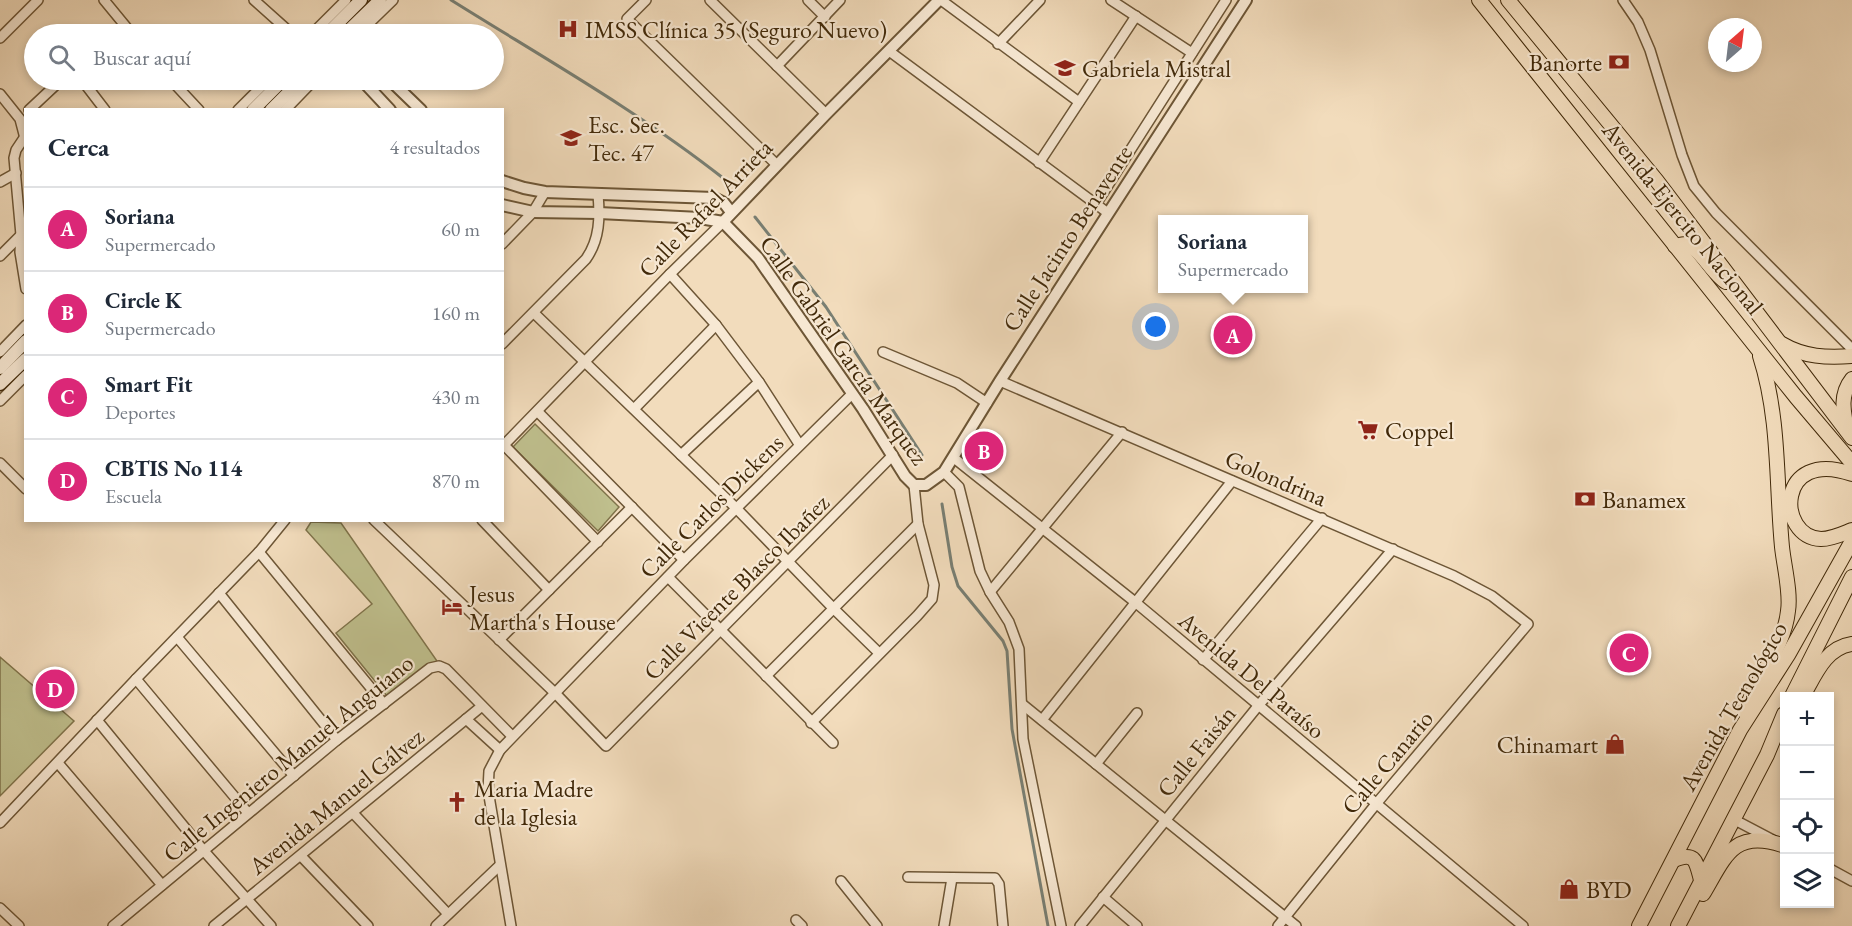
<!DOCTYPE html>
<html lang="es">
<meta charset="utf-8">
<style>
:root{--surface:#fff;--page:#f2f2f3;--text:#1f2937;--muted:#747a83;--line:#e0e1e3;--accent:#db2777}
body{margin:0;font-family:"EB Garamond",serif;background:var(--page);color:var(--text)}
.controls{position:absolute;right:18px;bottom:18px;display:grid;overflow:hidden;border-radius:0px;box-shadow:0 3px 9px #0003}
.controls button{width:54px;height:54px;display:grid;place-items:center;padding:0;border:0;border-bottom:2px solid var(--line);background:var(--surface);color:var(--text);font:30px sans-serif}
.compass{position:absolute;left:1708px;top:18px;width:54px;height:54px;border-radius:50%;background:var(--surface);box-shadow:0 3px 9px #0003;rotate:28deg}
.you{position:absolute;left:1156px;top:327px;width:21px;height:21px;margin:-15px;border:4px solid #fff;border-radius:50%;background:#1a73e8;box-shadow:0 0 0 9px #1a73e833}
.badge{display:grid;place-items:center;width:39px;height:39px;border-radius:50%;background:var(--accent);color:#fff;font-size:20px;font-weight:700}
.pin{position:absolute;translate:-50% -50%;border:3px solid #fff;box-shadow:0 2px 6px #0006}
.popup{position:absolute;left:1158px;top:215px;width:150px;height:78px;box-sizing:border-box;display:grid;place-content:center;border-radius:0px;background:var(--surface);filter:drop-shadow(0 2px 4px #0005);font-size:20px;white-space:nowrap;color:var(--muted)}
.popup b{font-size:22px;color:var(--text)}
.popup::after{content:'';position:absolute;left:50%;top:100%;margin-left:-12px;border:12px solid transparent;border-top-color:var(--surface)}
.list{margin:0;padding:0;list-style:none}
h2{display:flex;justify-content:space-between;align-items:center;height:78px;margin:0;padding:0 24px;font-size:26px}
h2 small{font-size:20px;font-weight:400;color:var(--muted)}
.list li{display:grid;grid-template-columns:39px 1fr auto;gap:18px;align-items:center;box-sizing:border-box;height:84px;padding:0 24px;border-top:2px solid var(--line)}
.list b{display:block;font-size:22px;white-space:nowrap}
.list p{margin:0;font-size:20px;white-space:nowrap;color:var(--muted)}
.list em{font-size:20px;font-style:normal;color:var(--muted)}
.icon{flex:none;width:33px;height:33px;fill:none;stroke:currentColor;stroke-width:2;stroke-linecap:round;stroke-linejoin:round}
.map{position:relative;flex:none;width:1852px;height:926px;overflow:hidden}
.search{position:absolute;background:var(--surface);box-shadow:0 3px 9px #0003;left:24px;top:24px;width:480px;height:66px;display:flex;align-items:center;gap:15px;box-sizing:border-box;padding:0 21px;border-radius:33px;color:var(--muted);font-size:22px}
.panel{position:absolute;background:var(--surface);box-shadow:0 3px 9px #0003;left:24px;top:108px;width:480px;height:414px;border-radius:0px}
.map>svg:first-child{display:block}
.green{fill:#bfbf8d;stroke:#80744b;stroke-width:1.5}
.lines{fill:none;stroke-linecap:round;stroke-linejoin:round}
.stream{stroke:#797f73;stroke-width:3}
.minor-casing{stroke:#6d5636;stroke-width:12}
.tertiary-casing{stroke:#6d5636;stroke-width:14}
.secondary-casing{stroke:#412909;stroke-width:15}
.primary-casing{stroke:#412909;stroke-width:16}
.minor{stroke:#f7e8d3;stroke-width:9}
.tertiary{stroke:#f7e8d3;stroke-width:10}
.secondary{stroke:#f7e8d3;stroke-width:12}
.primary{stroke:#f2dcbc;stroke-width:14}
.labels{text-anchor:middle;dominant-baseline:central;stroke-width:4.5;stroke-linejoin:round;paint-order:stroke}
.poi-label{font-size:24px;fill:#412909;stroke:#f7e8d3;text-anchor:start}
.street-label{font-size:24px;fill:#412909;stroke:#f7e8d3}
</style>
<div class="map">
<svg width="1852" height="926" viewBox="0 0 1852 926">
<rect width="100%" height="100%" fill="#f2dcbc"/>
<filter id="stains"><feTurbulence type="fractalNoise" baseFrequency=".00333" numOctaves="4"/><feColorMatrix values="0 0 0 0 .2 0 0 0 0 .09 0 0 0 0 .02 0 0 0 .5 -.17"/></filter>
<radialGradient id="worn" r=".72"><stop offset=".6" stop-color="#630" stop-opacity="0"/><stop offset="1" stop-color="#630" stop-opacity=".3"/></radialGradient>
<g class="green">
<polygon points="535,424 619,507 598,531 513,447"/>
<polygon points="311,522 341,523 437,661 387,696 336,633 372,604 306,530"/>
<polygon points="0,657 74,721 0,796"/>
</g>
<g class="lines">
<g class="stream">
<path d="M451,0C542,57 638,111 723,178"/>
<polyline points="755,217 826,307 922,455"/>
<polyline points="942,504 952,567 958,586 1003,641 1007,651 1012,729 1048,926"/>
</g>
<g class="minor-casing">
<g id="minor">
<polyline points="104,0 132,34"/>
<polyline points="254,0 292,34"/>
<polyline points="646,0 627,19 777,165"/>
<polyline points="710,0 826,114"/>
<polyline points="808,0 825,17"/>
<polyline points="941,0 1079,102"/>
<polyline points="1111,0 1192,53"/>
<polyline points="1623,0 1638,22 1650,50 1682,155 1694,186 1716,213 1852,349"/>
<polyline points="312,34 346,0"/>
<polyline points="358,34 393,0"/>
<polyline points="0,38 38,0"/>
<polyline points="998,44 1040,0"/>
<polyline points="889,51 1108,213"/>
<polyline points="777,66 840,0"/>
<polyline points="82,80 105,110"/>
<polyline points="171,80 199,110"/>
<polyline points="0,94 20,119 26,142"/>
<polyline points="29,110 61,80"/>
<polyline points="238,110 268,80"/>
<polyline points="285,110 314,80"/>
<polyline points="24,138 16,150 14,158 21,235 20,252 26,289"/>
<polyline points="1039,163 1136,16"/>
<polyline points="0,182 16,173"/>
<polyline points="1096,204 1226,0"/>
<polyline points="502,244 533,212 545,192"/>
<polyline points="0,256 22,234"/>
<polyline points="670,274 716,325 759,382 799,444"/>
<polyline points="534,313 736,508 834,609 879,653"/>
<path d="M502,344L586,259C600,239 600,217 598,194"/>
<polyline points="0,352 26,325"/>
<polyline points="883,352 957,383 987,403"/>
<polyline points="1000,381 1454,576 1492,596 1528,624 1376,804 1278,926"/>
<polyline points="0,401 26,375"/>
<polyline points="634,409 716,325"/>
<polyline points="538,412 684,560"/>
<polyline points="504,445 598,542"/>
<polyline points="502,447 670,274 723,222"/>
<polyline points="681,455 759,382"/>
<polyline points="954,458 1135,602 1523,926"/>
<polyline points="0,463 26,489"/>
<polyline points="944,472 959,487 980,571 990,592 1009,622 1019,649 1023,739 1061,926"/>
<polyline points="374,520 556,694 606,746 893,455"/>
<polyline points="482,520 549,590"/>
<polyline points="259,552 384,704"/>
<polyline points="668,577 833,743"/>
<polyline points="990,592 1122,432"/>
<polyline points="219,593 337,740"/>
<polyline points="177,637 294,776"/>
<polyline points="499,640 632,507"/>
<polyline points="1203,660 1322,518"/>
<polyline points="766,676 918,524"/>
<polyline points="136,679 248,813"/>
<polyline points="1022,704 1296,926"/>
<polyline points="466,719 500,750"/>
<polyline points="97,720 204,851 271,926"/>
<polyline points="1042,720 1232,481"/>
<polyline points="811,723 917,616 932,599 934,585 918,524 914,485"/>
<polyline points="58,763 162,885"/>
<polyline points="1096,764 1137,713"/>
<polyline points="353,813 448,914"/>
<polyline points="1733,819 1773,840"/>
<polyline points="0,823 136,679 259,552 285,520"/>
<polyline points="301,856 368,926"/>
<polyline points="1830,869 1852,881"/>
<polyline points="908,877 995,878 999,884 1003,926"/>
<polyline points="841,881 877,926"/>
<polyline points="1103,897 1137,926"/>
<polyline points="0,908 19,926"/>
<polyline points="796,920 802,926"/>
<polyline points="113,926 337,740 430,668 439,666 446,669 512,736"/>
<polyline points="214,926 482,706"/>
<polyline points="436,926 499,866"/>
<polyline points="511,926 488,790 489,771 500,750 684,560 852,394"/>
<polyline points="944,926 952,878"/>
<polyline points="1080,926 1258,706 1393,549"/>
</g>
</g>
<g class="tertiary-casing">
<g id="tertiary">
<polyline points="362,80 390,110"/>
<polyline points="390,80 421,110"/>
<polyline points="502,181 524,188 545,192 714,198 724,203 731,212"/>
<polyline points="502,205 533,212 599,213 700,218 723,222 758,258 863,409 905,476 914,485 926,485 944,472 1000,381 1246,0"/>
<polyline points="723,222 826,114 939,0"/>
</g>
</g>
<g class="secondary-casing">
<g id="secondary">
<polyline points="327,34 361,0"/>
<polyline points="345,34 380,0"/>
<polyline points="253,110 283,80"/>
<polyline points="271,110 301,80"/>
<polyline points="0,368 26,341"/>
<polyline points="0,384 26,359"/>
</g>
</g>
<g class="primary-casing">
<g id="primary">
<polyline points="1479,0 1796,397 1852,463"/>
<polyline points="1508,0 1657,181 1852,438"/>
<path d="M1675,246C1679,245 1682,244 1686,244C1698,245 1713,275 1726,282"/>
<path d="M1782,344C1804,357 1827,358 1852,356"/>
<path d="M1847,428C1843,411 1840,394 1852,379"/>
<path d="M1852,474C1776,447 1776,537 1821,539C1832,539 1842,534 1852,530"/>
<polyline points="1792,696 1852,577"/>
<path d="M1803,696C1815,675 1825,648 1852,644"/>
<path d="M1745,712C1756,677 1784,649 1788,611C1791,593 1784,566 1782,547C1776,484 1780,418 1760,356"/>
<path d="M1674,860C1696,851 1696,862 1701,880"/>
<path d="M1703,894C1725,857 1733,829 1782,845"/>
<polyline points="1639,926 1740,730 1788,655 1852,541"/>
<polyline points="1678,926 1767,755 1784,714"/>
</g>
</g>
<use href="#minor" class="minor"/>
<use href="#tertiary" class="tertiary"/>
<use href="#secondary" class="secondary"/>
<use href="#primary" class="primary"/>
</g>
<defs>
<g id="hospital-bare" transform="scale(1.62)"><path d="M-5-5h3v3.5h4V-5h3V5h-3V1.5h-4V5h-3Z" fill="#8f2418" stroke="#f7e8d3" stroke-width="2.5" paint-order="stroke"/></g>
<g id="bank-bare" transform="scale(1.62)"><path d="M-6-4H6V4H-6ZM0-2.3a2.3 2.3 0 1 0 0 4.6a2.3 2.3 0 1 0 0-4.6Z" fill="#8f2418" stroke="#f7e8d3" stroke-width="2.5" paint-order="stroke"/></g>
<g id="school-bare" transform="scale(1.62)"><path d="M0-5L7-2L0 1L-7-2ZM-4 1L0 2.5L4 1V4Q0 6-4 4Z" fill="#8f2418" stroke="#f7e8d3" stroke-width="2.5" paint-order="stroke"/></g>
<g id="supermarket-bare" transform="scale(1.62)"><path d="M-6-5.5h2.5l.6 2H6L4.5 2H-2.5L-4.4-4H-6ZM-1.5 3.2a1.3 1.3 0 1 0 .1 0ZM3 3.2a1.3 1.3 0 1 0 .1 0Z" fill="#8f2418" stroke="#f7e8d3" stroke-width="2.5" paint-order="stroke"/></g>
<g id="hotel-bare" transform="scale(1.62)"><path d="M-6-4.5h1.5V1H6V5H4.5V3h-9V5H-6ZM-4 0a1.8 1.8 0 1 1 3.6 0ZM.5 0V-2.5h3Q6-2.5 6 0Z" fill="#8f2418" stroke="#f7e8d3" stroke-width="2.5" paint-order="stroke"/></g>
<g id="shop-bare" transform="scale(1.62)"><path d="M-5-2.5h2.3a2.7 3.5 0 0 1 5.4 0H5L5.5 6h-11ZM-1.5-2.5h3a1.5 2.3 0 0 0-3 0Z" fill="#8f2418" stroke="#f7e8d3" stroke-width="2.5" paint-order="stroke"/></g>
<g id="church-bare" transform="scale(1.62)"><path d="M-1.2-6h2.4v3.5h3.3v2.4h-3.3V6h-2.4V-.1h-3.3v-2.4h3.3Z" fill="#8f2418" stroke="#f7e8d3" stroke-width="2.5" paint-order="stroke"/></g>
</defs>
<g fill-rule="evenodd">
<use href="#hospital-bare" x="568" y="29"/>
<use href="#bank-bare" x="1619" y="62"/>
<use href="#school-bare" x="1065" y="68"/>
<use href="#school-bare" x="571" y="138"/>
<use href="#supermarket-bare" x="1368" y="430"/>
<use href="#bank-bare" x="1585" y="499"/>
<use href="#hotel-bare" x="452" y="607"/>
<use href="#shop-bare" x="1615" y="744"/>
<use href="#church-bare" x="457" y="802"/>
<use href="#shop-bare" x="1569" y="889"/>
</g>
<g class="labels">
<g class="poi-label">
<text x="585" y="29">IMSS Clínica 35 (Seguro Nuevo)</text>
<text x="1602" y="62" text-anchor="end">Banorte</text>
<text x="1082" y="68">Gabriela Mistral</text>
<text x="588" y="124">Esc. Sec.<tspan x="588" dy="28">Tec. 47</tspan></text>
<text x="1385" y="430">Coppel</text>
<text x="1602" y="499">Banamex</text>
<text x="469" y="593">Jesus<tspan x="469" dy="28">Martha's House</tspan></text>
<text x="1598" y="744" text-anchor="end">Chinamart</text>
<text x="474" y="788">Maria Madre<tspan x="474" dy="28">de la Iglesia</tspan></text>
<text x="1586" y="889">BYD</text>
</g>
<g class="street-label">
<text transform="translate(705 208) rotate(-46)">Calle Rafael Arrieta</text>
<text transform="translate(1683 218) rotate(51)">Avenida Ejercito Nacional</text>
<text transform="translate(1067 238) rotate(-57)">Calle Jacinto Benavente</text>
<text transform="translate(844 350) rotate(55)">Calle Gabriel García Marquez</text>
<text transform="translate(1276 478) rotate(23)">Golondrina</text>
<text transform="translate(711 506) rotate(-45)">Calle Carlos Dickens</text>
<text transform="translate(736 587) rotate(-45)">Calle Vicente Blasco Ibañez</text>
<text transform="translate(1252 675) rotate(40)">Avenida Del Paraíso</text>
<text transform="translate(1733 706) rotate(-60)">Avenida Tecnológico</text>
<text transform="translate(1196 751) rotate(-51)">Calle Faisán</text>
<text transform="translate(288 758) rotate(-39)">Calle Ingeniero Manuel Anguiano</text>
<text transform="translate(1387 762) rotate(-50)">Calle Canario</text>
<text transform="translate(336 801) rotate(-39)">Avenida Manuel Gálvez</text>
</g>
</g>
<rect width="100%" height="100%" filter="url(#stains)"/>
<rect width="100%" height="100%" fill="url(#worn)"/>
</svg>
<div class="controls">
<button>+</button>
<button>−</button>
<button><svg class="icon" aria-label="locate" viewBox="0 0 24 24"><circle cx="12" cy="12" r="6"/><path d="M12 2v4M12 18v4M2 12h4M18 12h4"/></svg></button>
<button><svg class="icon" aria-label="layers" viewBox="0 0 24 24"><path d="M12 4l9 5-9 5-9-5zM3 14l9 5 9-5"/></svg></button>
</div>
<svg class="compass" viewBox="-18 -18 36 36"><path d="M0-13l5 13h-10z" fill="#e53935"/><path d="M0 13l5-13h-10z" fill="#747a83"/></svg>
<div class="you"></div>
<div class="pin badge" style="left:1233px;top:335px">A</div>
<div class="popup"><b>Soriana</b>Supermercado</div>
<div class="pin badge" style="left:984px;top:451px">B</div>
<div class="pin badge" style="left:1629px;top:653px">C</div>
<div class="pin badge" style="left:55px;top:689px">D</div>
<div class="search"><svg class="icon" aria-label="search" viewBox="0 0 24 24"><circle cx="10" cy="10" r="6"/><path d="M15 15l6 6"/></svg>Buscar aquí</div>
<section class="panel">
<h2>Cerca<small>4 resultados</small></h2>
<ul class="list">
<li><span class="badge">A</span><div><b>Soriana</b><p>Supermercado</p></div><em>60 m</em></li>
<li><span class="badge">B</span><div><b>Circle K</b><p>Supermercado</p></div><em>160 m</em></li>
<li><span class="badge">C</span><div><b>Smart Fit</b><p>Deportes</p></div><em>430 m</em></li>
<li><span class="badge">D</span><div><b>CBTIS No 114</b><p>Escuela</p></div><em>870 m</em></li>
</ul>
</section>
</div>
